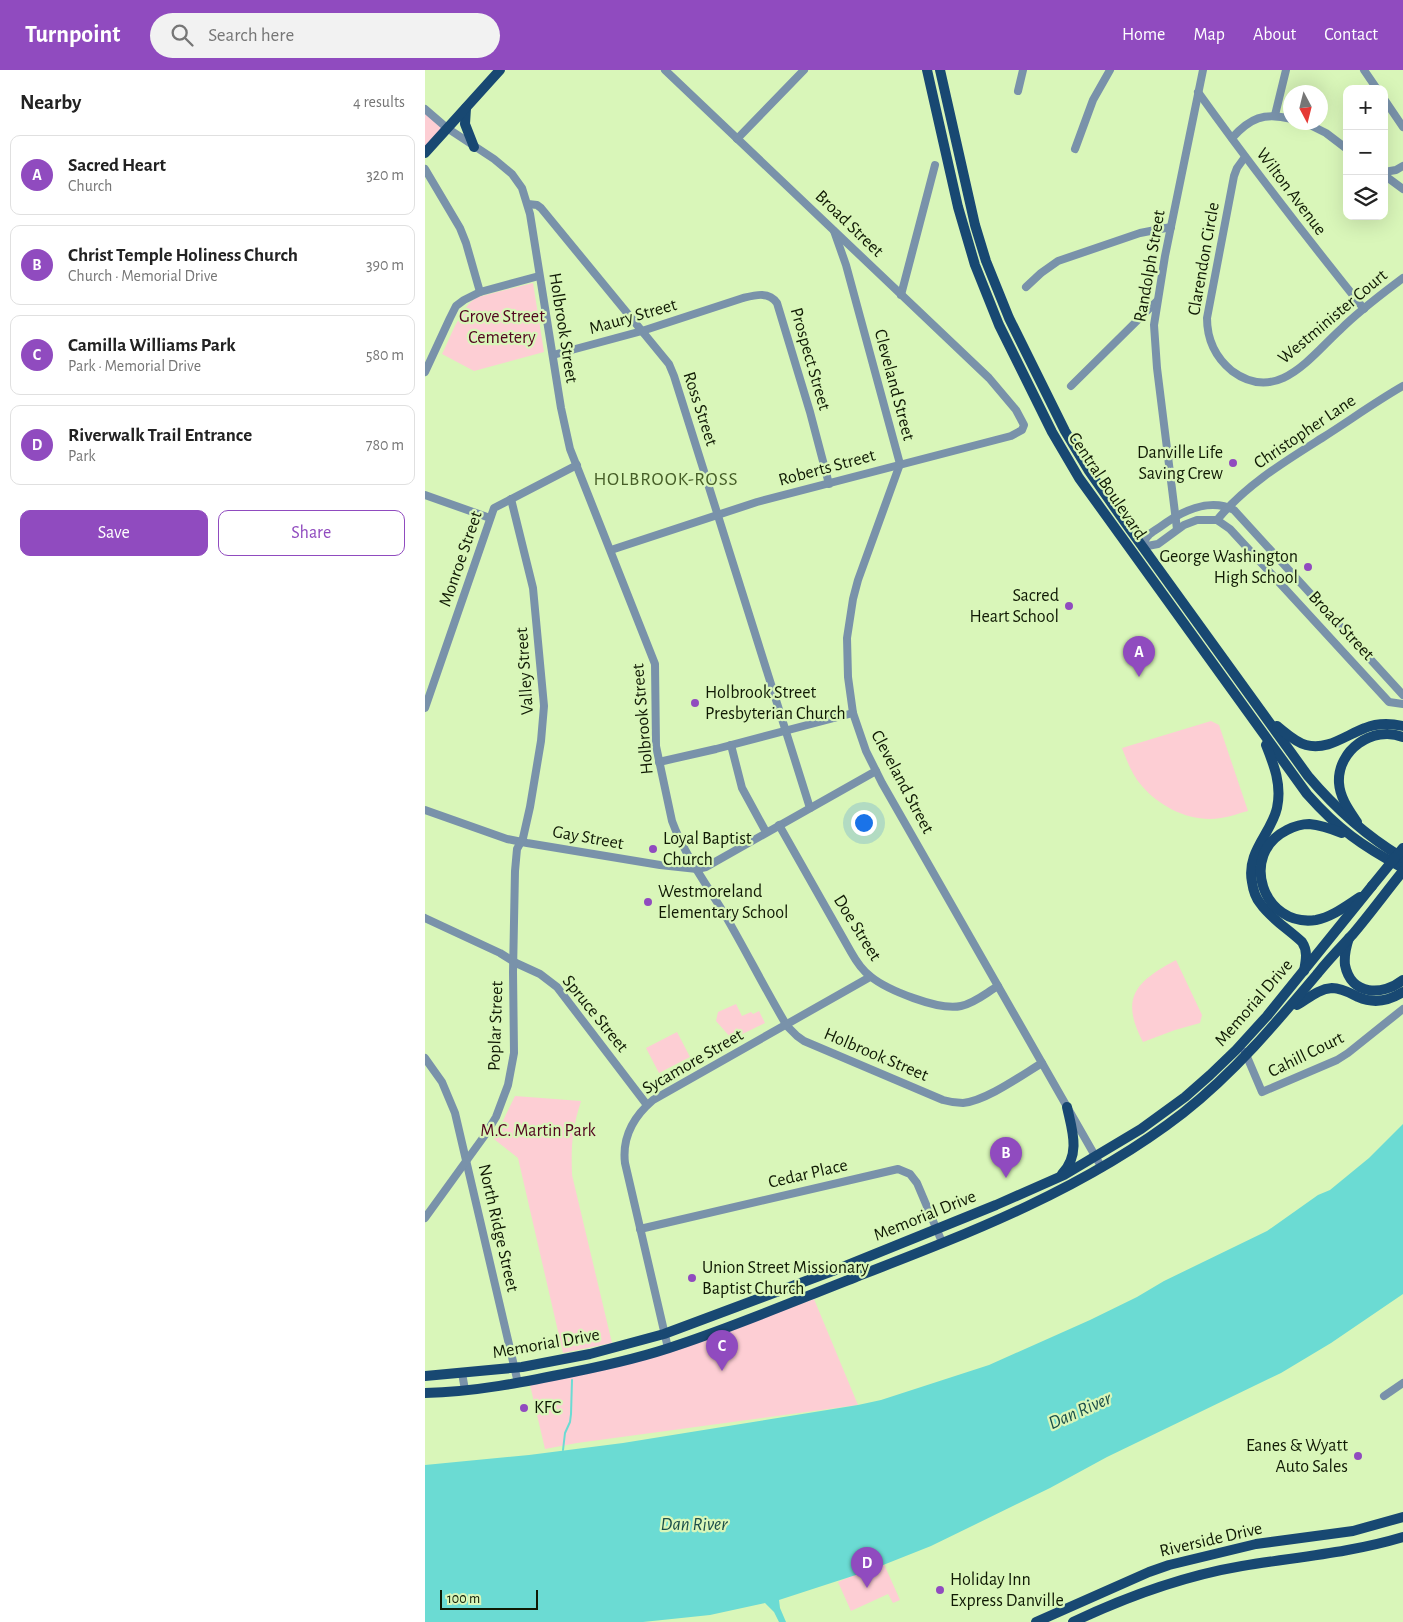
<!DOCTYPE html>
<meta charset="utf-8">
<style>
:root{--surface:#fff;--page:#f2f2f2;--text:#222;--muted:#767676;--line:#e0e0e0;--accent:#904bbf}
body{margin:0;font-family:"Alegreya Sans",sans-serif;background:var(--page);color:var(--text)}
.controls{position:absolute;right:15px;top:15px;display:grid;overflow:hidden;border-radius:10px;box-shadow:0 5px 20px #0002}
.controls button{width:45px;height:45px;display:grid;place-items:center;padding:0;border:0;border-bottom:1px solid var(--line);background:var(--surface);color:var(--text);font:25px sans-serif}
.compass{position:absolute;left:858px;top:15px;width:45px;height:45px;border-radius:50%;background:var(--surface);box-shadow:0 5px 20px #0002;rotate:173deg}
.scale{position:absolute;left:15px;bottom:12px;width:98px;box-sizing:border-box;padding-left:5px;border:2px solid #101a04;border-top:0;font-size:14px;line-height:18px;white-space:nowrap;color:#101a04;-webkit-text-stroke:4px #d9f6b9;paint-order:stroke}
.you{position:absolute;left:438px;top:752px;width:18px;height:18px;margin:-12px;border:4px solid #fff;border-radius:50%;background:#1a73e8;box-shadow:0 0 0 8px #1a73e833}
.badge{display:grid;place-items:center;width:32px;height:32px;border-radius:50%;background:var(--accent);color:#fff;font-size:16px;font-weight:700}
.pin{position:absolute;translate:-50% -41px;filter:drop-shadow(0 1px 2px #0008)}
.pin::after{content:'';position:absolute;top:26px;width:18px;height:15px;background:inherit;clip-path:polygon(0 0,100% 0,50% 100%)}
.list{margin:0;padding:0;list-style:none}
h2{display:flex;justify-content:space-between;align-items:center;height:65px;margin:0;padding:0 20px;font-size:21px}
h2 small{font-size:16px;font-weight:400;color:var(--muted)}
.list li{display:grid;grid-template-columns:32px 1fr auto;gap:15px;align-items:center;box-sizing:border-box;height:80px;margin:0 10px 10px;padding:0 10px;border:1px solid var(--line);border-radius:10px}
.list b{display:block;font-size:19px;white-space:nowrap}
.list p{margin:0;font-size:16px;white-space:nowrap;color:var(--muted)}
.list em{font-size:16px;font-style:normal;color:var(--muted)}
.actions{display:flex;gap:10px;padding:15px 20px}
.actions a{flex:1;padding:11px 0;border:1px solid var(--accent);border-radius:10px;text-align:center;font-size:18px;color:var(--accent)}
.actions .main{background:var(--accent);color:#fff}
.icon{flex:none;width:28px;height:28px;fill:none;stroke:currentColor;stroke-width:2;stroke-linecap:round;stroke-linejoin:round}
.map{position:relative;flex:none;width:978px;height:1552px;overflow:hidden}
header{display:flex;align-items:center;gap:30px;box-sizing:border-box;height:70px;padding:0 25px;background:var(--accent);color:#fff}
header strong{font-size:24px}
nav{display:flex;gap:28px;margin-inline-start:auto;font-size:18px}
.search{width:350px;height:45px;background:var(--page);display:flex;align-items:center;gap:12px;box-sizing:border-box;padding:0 18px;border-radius:28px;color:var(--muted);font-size:19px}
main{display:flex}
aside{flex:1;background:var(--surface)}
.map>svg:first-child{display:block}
.green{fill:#fdced4}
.water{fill:#6bdbd3}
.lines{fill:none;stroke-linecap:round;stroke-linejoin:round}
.stream{stroke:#6bdbd3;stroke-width:2}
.minor{stroke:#7992aa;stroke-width:8}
.major{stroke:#184872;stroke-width:10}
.major-bridge{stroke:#184872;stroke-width:10}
.poi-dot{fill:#904bbf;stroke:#d9f6b9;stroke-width:2}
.labels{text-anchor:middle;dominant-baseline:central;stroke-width:4.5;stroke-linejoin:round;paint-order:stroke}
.street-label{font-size:18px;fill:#101a04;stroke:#d9f6b9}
.park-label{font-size:18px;fill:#51041e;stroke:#d9f6b9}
.poi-label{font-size:18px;fill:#101a04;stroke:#d9f6b9;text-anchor:start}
.neighbourhood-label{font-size:19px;letter-spacing:1px;fill:#465e27;stroke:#d9f6b9}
.water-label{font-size:19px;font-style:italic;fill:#1a4d49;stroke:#d9f6b9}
</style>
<header>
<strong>Turnpoint</strong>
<div class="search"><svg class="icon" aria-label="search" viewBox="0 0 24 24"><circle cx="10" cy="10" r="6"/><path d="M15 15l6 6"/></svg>Search here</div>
<nav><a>Home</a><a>Map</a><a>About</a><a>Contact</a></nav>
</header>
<main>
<aside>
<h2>Nearby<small>4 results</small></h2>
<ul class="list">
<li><span class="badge">A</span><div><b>Sacred Heart</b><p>Church</p></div><em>320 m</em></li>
<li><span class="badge">B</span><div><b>Christ Temple Holiness Church</b><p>Church · Memorial Drive</p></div><em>390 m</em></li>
<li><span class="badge">C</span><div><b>Camilla Williams Park</b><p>Park · Memorial Drive</p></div><em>580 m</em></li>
<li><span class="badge">D</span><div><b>Riverwalk Trail Entrance</b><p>Park</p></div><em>780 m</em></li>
</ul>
<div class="actions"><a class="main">Save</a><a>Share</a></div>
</aside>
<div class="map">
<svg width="978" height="1552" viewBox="0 0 978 1552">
<rect width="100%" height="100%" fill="#d9f6b9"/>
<g class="green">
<polygon points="0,39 22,58 0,83"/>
<path d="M108,213L119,282L49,301L17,284C26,267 36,235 53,227Z"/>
<path d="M786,651L794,655L823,741C814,743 805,747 796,748C767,753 736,738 717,716C707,705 702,691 697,678Z"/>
<path d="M751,890L777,945L775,953L750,960L718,972C694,927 712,911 751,890Z"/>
<polygon points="311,934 317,946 326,942 328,944 334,941 340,953 307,969 291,951 293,942"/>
<polygon points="252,962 265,987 234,1003 221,978"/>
<path d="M90,1026L156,1031C147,1059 146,1076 147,1105L187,1273L138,1283L93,1088L69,1069Z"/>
<polygon points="389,1229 433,1335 152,1373 120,1379 105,1315 246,1282"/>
<polygon points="458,1492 475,1530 468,1533 463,1524 426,1541 413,1512"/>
</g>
<polygon class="water" points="978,1054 978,1224 906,1273 856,1303 682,1387 625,1418 506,1476 443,1501 354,1530 355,1538 361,1552 354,1552 349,1542 340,1533 285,1545 218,1552 0,1552 0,1395 104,1385 198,1373 433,1335 456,1330 564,1295 665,1250 712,1227 739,1211 842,1161 893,1125 905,1120 944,1088"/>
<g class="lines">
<polyline class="stream" points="138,1380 140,1363 145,1352 146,1344 147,1310"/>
<g class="minor">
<polyline points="939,0 952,19"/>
<polyline points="593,21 598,0"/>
<path d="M773,22C826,96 882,168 939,239"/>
<polyline points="959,29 978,57"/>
<path d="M0,39L22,58L69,89L87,104L97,118L105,144L136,338L145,379L230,594L231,676L247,751C259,784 282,815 300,845C321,881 340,919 362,956L372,966L379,971L518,1030C525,1032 532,1033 538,1033C561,1031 597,1005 617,993"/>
<polyline points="850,45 861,0"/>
<polyline points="879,52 901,63 922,79"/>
<path d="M807,68C825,48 839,42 866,49"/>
<polyline points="312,69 379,0"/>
<polyline points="650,79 668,30 685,0"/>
<path d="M820,87L812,98L809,106L782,248C782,269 790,287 807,301C853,335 886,286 916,259C935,240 957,224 978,208"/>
<polyline points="0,99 35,158 41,173 55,222"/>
<polyline points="959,102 971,100 978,96"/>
<polyline points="959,105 978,119"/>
<polyline points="103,134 112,135 116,138 244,294 249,306 385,738"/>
<polyline points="409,161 421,195 475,394 433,510 428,529 422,568 423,607 428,643 441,681 457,713 677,1098"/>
<polyline points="601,217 616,203 633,191 715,163 746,157"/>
<polyline points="476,225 510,95"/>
<path d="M128,285L217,261L318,228C330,225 344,221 352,233L385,342L404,414"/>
<polyline points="0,302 25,248 31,236 39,230 55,222 114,206"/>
<polyline points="646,316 732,231"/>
<polyline points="0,425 65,448"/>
<path d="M792,450H772L759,455L733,474L717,477C719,473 720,469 723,466C726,462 731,460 735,457C755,442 784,427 809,440L978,625"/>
<polyline points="792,450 805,459 964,632 978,634"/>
<path d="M792,450C821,415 859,392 897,368C924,351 950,332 978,316"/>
<polyline points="752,459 732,298 729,255 740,186 778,0"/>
<polyline points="186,480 332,432 586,366 597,360 599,355 591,340 564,308 240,0"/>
<polyline points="0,638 69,438 152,395"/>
<polyline points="306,675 317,718 341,762"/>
<polyline points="234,692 291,679 428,643"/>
<polyline points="0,740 82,769 102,773 235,795 272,799 281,797 451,701"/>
<path d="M354,755L426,882C431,891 437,900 445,906C462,920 514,941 536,936C550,933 561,923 573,916"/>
<polyline points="0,848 75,883 91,893 115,904 132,917 222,1035"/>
<polyline points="820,982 837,1022 912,990 923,983 978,939"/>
<polyline points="0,988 17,1012 30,1043 93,1313"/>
<polyline points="0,1148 60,1065 71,1047 83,1015 89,983 88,902 90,801 92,779 98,768 105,737 116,671 119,636 108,518 86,429"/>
<polyline points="215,1159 473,1099 485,1104 492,1113 517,1172"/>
<path d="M243,1278L200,1093C197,1068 208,1047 228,1030L445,907"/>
<polyline points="37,1303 40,1320"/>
<polyline points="959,1326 978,1313"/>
</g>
<g class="major">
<path d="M502,0L533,137L550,195L574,255L627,362L654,408L882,724C913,759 937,776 978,798"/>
<path d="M515,0L550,155L561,191L584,248L640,361L664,401L704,458L883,706C911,739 941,766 978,788"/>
<polyline points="41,38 40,54 49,77"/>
<polyline points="0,83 75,0"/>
<path d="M852,656C861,663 870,672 881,675C902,681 921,665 940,658C952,653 965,653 978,656"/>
<path d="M841,675C849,695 857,715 852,738C846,764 821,782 827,812C828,819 830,827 835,833C845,848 863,859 877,872C883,881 881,890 879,901"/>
<path d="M932,752C924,740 915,728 914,713C912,680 948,655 978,667"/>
<path d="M917,763C907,759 895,755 884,754C877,754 868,757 862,760C813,784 838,858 891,850C907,847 921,836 935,827"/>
<path d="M924,868C921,877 919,886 920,895C926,926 958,926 978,910"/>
<path d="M872,935C884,928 893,919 907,918C917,918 925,923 933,927C949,934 964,931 978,922"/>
<path d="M637,1104C656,1084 647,1060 642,1037"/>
<polyline points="0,1306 97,1297 165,1284 239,1264 413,1199 571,1135 639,1105 716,1059 760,1027 785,1005 811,980 842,946 947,816"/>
<path d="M0,1323C50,1322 99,1312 148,1302C183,1295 219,1287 253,1275C313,1255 372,1230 431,1207C545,1163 660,1119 758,1043C810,1002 851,953 893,903C904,889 916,877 928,864C945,844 961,822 978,801"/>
<polyline points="611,1552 724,1502 744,1495 831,1474 928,1461 978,1447"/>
<path d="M648,1552C703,1526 758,1506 817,1496C871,1487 925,1483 978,1467"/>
</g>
<polyline class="major-bridge" points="947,816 978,778"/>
</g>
<g class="poi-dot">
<circle cx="808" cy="393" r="5"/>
<circle cx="883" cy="497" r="5"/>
<circle cx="644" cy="536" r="5"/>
<circle cx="270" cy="633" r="5"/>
<circle cx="228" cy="779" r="5"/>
<circle cx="223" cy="832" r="5"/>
<circle cx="267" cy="1208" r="5"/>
<circle cx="99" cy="1338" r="5"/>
<circle cx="933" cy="1386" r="5"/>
<circle cx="515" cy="1520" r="5"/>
</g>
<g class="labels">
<g class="street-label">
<text transform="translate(866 122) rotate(53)">Wilton Avenue</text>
<text transform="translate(424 154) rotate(44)">Broad Street</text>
<text transform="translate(779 189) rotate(-80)">Clarendon Circle</text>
<text transform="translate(725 196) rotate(-80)">Randolph Street</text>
<text transform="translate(208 247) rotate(-16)">Maury Street</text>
<text transform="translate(908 247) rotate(-40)">Westminister Court</text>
<text transform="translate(138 258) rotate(81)">Holbrook Street</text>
<text transform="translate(385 289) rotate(74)">Prospect Street</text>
<text transform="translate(469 315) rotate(75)">Cleveland Street</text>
<text transform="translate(275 339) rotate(72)">Ross Street</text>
<text transform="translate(880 362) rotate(-34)">Christopher Lane</text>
<text transform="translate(402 398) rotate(-15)">Roberts Street</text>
<text transform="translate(682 416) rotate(56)">Central Boulevard</text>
<text transform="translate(36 489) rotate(-71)">Monroe Street</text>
<text transform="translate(916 556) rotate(47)">Broad Street</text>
<text transform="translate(100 601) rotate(-94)">Valley Street</text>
<text transform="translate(218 649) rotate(-95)">Holbrook Street</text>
<text transform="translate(477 712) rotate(62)">Cleveland Street</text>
<text transform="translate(163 768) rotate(10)">Gay Street</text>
<text transform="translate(432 858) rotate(58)">Doe Street</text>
<text transform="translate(829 933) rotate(-49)">Memorial Drive</text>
<text transform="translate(170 944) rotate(51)">Spruce Street</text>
<text transform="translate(71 956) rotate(-88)">Poplar Street</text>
<text transform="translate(451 985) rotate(23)">Holbrook Street</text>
<text transform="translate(881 985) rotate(-26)">Cahill Court</text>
<text transform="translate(268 992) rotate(-30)">Sycamore Street</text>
<text transform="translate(383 1104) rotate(-13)">Cedar Place</text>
<text transform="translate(500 1146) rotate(-22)">Memorial Drive</text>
<text transform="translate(73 1158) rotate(77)">North Ridge Street</text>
<text transform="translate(121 1274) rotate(-10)">Memorial Drive</text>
<text transform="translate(786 1470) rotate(-13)">Riverside Drive</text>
</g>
<g class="park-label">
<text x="77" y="247">Grove Street<tspan x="77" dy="21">Cemetery</tspan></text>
<text x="113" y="1061">M.C. Martin Park</text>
</g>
<g class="poi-label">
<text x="798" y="383" text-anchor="end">Danville Life<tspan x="798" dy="21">Saving Crew</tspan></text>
<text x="873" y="487" text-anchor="end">George Washington<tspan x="873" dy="21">High School</tspan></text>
<text x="634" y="526" text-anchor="end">Sacred<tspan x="634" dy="21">Heart School</tspan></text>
<text x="280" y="623">Holbrook Street<tspan x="280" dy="21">Presbyterian Church</tspan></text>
<text x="238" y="769">Loyal Baptist<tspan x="238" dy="21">Church</tspan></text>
<text x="233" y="822">Westmoreland<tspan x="233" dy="21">Elementary School</tspan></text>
<text x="277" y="1198">Union Street Missionary<tspan x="277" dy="21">Baptist Church</tspan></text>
<text x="109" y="1338">KFC</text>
<text x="923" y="1376" text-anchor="end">Eanes &amp; Wyatt<tspan x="923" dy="21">Auto Sales</tspan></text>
<text x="525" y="1510">Holiday Inn<tspan x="525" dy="21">Express Danville</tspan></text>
</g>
<g class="neighbourhood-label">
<text x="241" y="409">HOLBROOK-ROSS</text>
</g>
<g class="water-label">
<text transform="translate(655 1341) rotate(-24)">Dan River</text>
<text x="269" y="1454">Dan River</text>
</g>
</g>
</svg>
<div class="controls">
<button>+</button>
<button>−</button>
<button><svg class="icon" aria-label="layers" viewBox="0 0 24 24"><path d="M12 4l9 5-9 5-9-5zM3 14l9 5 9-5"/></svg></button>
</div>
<svg class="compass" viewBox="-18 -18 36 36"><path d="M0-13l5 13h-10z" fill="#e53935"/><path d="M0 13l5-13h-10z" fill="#767676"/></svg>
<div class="scale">100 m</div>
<div class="you"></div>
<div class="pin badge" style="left:714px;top:607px">A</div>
<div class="pin badge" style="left:581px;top:1108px">B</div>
<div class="pin badge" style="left:297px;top:1301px">C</div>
<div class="pin badge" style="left:442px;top:1518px">D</div>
</div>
</main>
